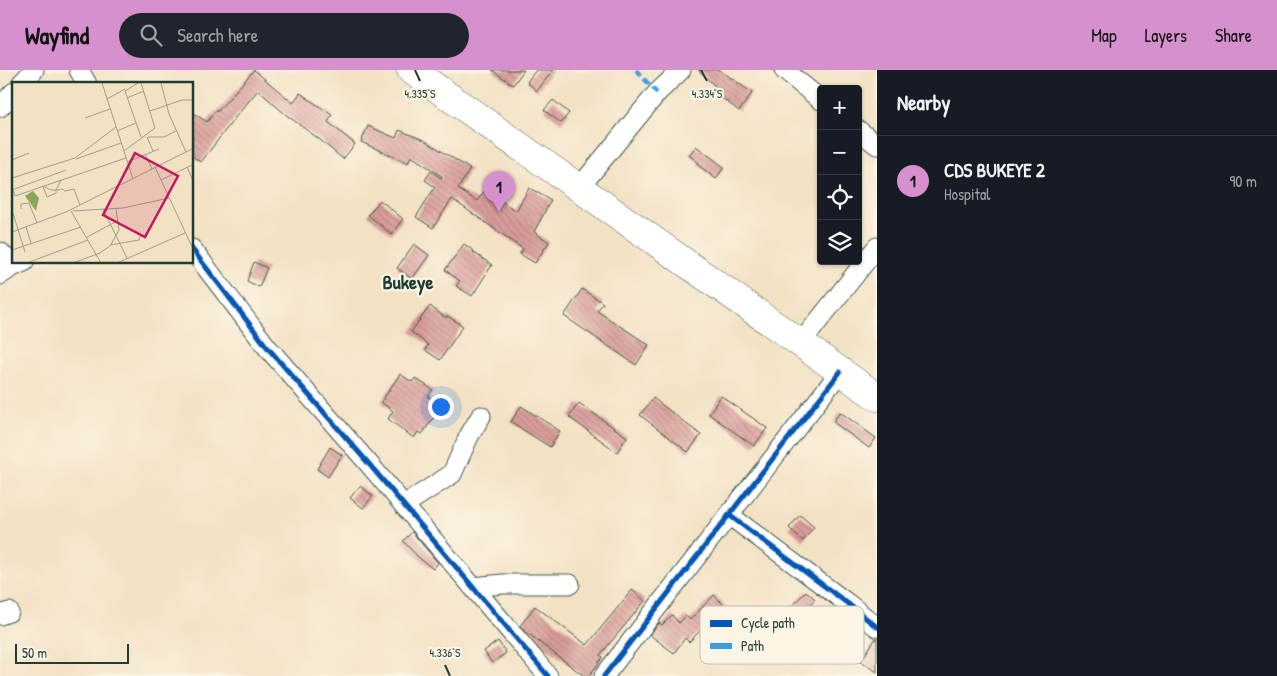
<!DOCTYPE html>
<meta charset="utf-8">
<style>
:root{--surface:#171b24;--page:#20242c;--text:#f1f3f6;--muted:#9ea1a6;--line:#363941;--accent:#d690ce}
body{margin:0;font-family:"Patrick Hand",sans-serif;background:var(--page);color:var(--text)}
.controls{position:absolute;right:15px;top:15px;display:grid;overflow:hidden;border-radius:5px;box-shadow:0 1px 4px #0004}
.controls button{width:45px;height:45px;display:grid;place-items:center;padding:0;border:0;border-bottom:1px solid var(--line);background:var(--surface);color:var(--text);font:25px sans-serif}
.scale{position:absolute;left:15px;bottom:12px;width:114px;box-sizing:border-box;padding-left:5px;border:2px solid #1f3d34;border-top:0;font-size:14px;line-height:18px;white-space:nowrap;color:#1f3d34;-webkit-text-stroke:4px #fcf5e5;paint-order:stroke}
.you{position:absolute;left:440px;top:336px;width:18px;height:18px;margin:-12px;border:4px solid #fff;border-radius:50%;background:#1a73e8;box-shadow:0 0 0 8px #1a73e833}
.badge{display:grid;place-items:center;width:32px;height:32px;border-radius:50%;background:var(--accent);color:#111;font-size:16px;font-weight:700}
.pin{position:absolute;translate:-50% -41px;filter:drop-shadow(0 1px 2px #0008)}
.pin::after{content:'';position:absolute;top:26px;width:18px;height:15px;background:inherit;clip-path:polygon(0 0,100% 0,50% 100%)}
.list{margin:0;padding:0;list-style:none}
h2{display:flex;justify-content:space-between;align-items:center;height:65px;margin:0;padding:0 20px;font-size:21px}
h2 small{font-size:16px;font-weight:400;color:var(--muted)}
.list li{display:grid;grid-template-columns:32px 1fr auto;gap:15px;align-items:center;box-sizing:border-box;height:90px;padding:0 20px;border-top:1px solid var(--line)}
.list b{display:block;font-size:19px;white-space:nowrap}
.list p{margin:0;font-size:16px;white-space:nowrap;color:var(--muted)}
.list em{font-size:16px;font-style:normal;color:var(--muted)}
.icon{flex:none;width:28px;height:28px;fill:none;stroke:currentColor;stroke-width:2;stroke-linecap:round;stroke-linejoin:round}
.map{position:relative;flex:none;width:877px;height:606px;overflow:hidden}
header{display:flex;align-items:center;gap:30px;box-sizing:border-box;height:70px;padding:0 25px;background:var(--accent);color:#111}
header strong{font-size:24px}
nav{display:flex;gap:28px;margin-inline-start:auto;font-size:18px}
.search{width:350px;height:45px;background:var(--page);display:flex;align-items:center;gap:12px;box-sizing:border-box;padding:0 18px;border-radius:28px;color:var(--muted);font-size:19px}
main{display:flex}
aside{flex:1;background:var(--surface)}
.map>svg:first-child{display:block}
.building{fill:url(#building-back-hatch)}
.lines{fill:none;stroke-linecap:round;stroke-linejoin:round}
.minor-casing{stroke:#3f5649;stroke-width:21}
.trunk-casing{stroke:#3f5649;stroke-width:29}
.minor{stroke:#fff;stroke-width:19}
.trunk{stroke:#fff;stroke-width:28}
.quiet{stroke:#3c9ee2;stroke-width:4;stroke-dasharray:8 4;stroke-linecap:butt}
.cycleway-casing{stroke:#fcf5e5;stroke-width:8}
.cycleway{stroke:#0057b8;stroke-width:5}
.ticks{fill:none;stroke:#1f3d34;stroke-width:2}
.labels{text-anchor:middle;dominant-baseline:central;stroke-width:4.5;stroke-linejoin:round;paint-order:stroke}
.district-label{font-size:20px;font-weight:bold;fill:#1f3d34;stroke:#fcf5e5}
.inset-road{fill:none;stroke:#9e9f8a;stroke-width:1}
.view{fill:#c2185b;fill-opacity:0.15;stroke:#c2185b;stroke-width:2.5}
.inset-edge{fill:none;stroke:#1f3d34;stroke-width:2.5}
.key{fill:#fcf5e5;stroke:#babeb0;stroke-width:1}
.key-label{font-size:14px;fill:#1f3d34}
.ticks-label{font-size:12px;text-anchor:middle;fill:#1f3d34;stroke:#fcf5e5;stroke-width:4.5;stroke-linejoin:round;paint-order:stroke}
</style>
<header>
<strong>Wayfind</strong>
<div class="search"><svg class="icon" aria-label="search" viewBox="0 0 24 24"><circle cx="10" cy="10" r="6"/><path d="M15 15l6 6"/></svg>Search here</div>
<nav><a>Map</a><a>Layers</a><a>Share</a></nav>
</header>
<main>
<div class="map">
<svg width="877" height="606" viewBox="0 0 877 606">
<defs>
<pattern id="building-back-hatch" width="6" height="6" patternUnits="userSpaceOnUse" patternTransform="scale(1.25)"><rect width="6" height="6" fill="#da9d9a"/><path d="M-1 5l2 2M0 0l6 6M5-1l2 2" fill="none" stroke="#b0817e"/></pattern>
</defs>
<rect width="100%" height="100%" fill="#fcf5e5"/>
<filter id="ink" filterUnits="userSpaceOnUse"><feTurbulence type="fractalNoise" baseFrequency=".02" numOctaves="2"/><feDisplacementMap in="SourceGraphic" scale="10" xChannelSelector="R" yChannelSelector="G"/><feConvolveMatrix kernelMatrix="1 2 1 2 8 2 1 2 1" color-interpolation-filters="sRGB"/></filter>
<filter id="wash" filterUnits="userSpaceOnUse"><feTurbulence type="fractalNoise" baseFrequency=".0096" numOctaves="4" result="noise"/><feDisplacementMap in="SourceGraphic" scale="20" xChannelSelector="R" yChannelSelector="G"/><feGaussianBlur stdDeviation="1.12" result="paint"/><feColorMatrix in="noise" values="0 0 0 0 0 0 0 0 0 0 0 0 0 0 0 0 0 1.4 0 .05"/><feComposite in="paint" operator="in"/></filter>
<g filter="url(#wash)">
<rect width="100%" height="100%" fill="#f3e1c3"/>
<g id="blocks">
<g class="building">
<polygon points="254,0 293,33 300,23 332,45 328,52 355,74 343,89 319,69 285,44 258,20 234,49 201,92 192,86 192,42 207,52 216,40 217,42"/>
<polygon points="492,0 524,0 513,15"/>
<polygon points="536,0 553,0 537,21 527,12"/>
<polygon points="698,0 720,0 752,23 739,41 710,19 715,16"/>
<polygon points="553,30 569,43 561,53 544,40"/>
<polygon points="368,56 396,68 399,60 424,70 470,99 458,119 477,131 485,120 516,141 529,118 551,130 534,162 549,172 535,193 520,184 523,179 452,129 433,158 416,147 435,117 425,110 431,101 441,108 442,106 411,86 408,93 361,72"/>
<polygon points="696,76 724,97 716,109 698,95 699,93 689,85"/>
<polygon points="380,130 403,149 391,164 368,145"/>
<polygon points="414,174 429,185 412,209 397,198"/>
<polygon points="464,174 474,181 473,182 492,195 472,226 456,216 460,211 445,200"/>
<polygon points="254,192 267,198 259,217 247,211"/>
<polygon points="582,219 603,233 597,241 649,275 636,295 564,246"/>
<polygon points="430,236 446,248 447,246 463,256 440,290 425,280 428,275 411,262"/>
<polygon points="400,304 412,312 415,308 433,320 428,327 436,332 431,340 436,344 422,364 418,362 414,368 388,349 393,341 381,332"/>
<polygon points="721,326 767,358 754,376 709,344"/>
<polygon points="653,328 701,365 688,382 640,345"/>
<polygon points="579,333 627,367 617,382 569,347"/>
<polygon points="521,336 560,361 550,377 511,352"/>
<polygon points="840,342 876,368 869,378 833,352"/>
<polygon points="330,377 342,385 328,407 317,399"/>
<polygon points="360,416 373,426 363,438 350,428"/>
<polygon points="800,445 814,457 803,471 789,458"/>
<polygon points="412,462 438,493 433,499 418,487 403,471"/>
<polygon points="632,520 645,531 600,585 603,587 589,606 584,606 526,562 520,556 535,536 587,575"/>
<polygon points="806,521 815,529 798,549 788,541"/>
<polygon points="714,525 725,536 689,572 685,568 674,583 650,565 659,553 662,555 672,545 679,553 686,546 690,550"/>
<polygon points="876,568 877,568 877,602 861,591"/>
<polygon points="498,571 506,583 492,593 484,581"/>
</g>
</g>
</g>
<g filter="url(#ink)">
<use href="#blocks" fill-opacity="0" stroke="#3f5649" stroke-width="1"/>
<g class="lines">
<g class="minor-casing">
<g id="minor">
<polyline points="79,0 87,14"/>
<polyline points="784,0 821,30"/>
<polyline points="21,14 34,0"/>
<polyline points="0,37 14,22"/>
<polyline points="858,60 877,75"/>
<polyline points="579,118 657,23 681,0"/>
<polyline points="192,179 267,277 369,394 548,606"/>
<polyline points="0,182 14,196"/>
<polyline points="0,205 14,196 24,192"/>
<polyline points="800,274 877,177"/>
<polyline points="404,435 452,404 469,366 481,346"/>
<polyline points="729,445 847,533 877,557"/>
<polyline points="473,517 503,514 570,514"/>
<polyline points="0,545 9,542"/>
<polyline points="604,606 840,302"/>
</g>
</g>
<g class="trunk-casing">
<polyline id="trunk" points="411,0 877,327"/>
</g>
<use href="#minor" class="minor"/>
<use href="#trunk" class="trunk"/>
<polyline class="quiet" points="636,0 657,23"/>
<g class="cycleway-casing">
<g id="cycleway">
<polyline points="192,179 267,277 369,394 548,606"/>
<polyline points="729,445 847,533 877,557"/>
<polyline points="604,606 840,302"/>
</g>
</g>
<use href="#cycleway" class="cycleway"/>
</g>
</g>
<path class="ticks" d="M415,0L420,11M701,0L707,11M445,595L450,606"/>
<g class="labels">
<g class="district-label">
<text x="408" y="211">Bukeye</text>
</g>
</g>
<g transform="translate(12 12)">
<rect width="181" height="181" fill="#f3e1c3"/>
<path d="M21,109L27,116L24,129L13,114Z" fill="#8ca659"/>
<path class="inset-road" d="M90,1L121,97M126,1L113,9L129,55M149,1L157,32L174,70M115,16L132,9M95,17L113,7M138,29L170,18H182M73,36L98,27M105,49L124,41M135,55L141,69M136,55H152L164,49M112,69L143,46L129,1M133,72L140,87M64,77L109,61M0,78L17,71M115,80L147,67M143,85L182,169M175,85L182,101M0,96L63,76L104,45M49,98L44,108V111L42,112L35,115L31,104L39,108H46L50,107L53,109L62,107L68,123M149,98L182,82M0,108L54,88M1,108L3,114L114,76M9,127V122L17,121L25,141M91,127L115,176M0,128L13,170M59,129L89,181M61,129L111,126L157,116M14,145L19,161M0,150L54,130L182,66M75,155L105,139M98,163L127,158L129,152M0,168L69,145M15,181L76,158M61,181L88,171L98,164L107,148L104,127M105,181L173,151"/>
<path class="view" d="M123,71L166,94L133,155L91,133Z"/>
<rect width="181" height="181" class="inset-edge"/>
</g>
<rect x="700" y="536" width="164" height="58" rx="8" class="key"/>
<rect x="710" y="550" width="22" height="7" fill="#0057b8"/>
<rect x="710" y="573" width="22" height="6" fill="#3c9ee2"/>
<g class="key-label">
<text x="741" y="558">Cycle path</text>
<text x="741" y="581">Path</text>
</g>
<g class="ticks-label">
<text x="420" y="28">4.335°S</text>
<text x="707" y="28">4.334°S</text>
<text x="445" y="587">4.336°S</text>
</g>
</svg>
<div class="controls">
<button>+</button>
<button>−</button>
<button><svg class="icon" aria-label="locate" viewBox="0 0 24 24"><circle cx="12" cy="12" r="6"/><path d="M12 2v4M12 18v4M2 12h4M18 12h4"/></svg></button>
<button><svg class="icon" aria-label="layers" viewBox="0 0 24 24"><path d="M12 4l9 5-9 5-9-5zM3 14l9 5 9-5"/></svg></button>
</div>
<div class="scale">50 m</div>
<div class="you"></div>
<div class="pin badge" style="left:499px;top:142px">1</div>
</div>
<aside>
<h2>Nearby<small></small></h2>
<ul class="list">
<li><span class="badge">1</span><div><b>CDS BUKEYE 2</b><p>Hospital</p></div><em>90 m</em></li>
</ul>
</aside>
</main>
